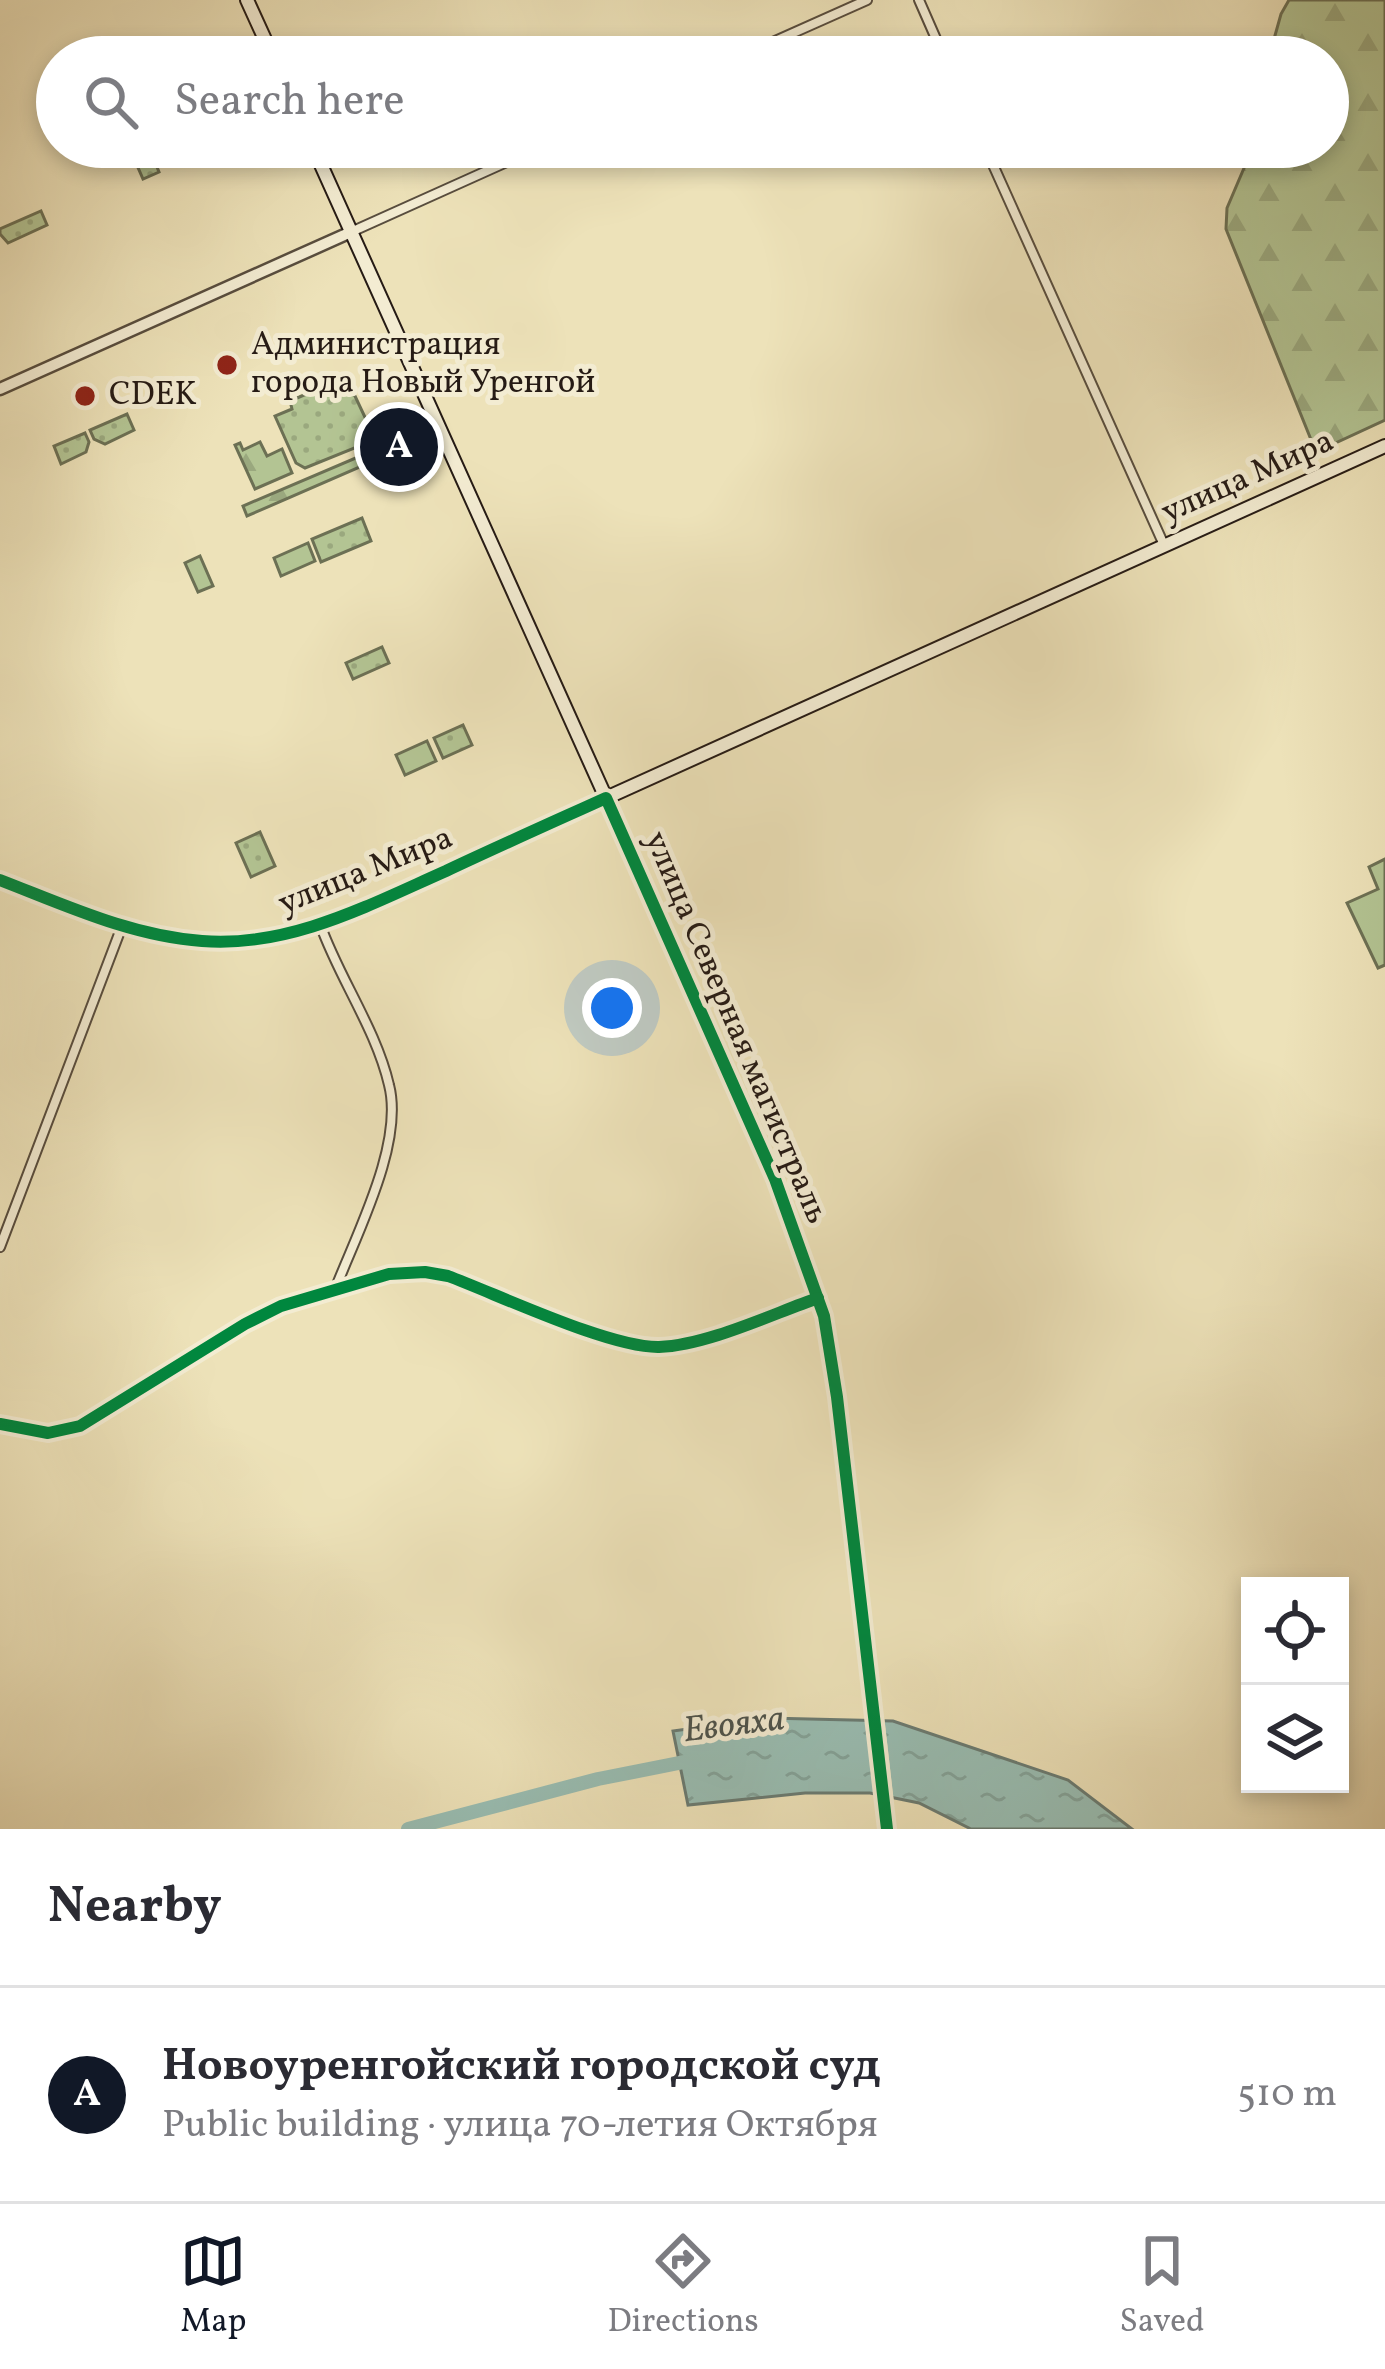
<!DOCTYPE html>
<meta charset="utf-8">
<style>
:root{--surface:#fff;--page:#f2f2f3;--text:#2b2b33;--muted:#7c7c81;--line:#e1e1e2;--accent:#111827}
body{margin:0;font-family:Vollkorn,serif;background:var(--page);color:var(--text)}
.controls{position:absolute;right:36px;bottom:36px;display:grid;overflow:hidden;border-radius:0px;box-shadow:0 6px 18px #0003}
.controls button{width:108px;height:108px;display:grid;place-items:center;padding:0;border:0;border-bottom:3px solid var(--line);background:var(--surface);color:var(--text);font:60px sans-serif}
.you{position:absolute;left:612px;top:1008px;width:42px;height:42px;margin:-30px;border:9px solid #fff;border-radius:50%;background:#1a73e8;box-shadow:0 0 0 18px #1a73e833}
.badge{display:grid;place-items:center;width:78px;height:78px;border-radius:50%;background:var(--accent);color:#fff;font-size:39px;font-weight:700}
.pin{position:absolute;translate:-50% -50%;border:6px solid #fff;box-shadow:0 3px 12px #0006}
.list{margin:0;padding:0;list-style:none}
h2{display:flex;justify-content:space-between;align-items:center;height:156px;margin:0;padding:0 48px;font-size:51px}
h2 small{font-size:39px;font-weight:400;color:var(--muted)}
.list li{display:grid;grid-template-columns:78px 1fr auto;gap:36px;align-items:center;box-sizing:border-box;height:216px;padding:0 48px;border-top:3px solid var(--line)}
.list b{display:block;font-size:45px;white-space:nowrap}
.list p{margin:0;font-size:39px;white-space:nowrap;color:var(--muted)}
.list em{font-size:39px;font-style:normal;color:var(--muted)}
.icon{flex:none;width:66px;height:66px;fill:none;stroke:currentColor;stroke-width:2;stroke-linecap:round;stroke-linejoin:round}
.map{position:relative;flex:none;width:1385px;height:1829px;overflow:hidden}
.search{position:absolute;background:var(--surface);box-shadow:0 6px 18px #0003;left:36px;right:36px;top:36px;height:132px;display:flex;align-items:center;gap:30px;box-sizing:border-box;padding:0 42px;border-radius:66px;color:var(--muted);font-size:45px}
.sheet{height:372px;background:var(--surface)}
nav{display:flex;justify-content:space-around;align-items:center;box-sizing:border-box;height:168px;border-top:3px solid var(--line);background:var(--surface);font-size:33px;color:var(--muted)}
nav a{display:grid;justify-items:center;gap:6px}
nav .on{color:var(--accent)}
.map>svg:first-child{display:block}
.green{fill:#b3c493;stroke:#6c7054;stroke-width:3}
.forest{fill:url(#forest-firs);stroke:#6c7054;stroke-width:3}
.park{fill:url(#park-dots);stroke:#6c7054;stroke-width:3}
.water{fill:url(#water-ripples);stroke:#6b7c73;stroke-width:3}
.pier{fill:#ede2b9}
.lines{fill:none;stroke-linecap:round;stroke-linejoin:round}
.river{stroke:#99bdb2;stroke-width:14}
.minor-casing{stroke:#584d3e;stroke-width:12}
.tertiary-casing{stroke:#584d3e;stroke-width:15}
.secondary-casing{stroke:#261b15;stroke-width:16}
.minor{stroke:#f3ecd2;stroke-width:8}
.tertiary{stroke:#f3ecd2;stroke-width:10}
.secondary{stroke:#f3ecd2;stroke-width:12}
.cycleway-casing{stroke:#f3ecd2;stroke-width:20}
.cycleway{stroke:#00873e;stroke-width:12}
.poi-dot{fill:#8f2418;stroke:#f3ecd2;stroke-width:4.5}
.labels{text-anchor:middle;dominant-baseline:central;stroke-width:10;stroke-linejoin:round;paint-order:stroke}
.poi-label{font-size:33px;fill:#261b15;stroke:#f3ecd2;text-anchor:start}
.street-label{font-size:33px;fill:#261b15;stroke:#f3ecd2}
.water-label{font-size:36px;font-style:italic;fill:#4e544c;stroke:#f3ecd2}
</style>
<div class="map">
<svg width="1385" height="1829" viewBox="0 0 1385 1829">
<defs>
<pattern id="forest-firs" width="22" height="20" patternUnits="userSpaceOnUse" patternTransform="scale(3)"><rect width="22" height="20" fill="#b3c493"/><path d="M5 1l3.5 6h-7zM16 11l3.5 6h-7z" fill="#9aa87e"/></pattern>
<pattern id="park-dots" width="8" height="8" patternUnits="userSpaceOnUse" patternTransform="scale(3)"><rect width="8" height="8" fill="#b3c493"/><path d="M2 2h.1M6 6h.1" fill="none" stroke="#9aa87e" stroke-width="1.8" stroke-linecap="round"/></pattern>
<pattern id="water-ripples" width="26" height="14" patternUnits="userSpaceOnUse" patternTransform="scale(3)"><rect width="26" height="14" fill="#99bdb2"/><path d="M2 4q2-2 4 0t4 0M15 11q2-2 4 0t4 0" fill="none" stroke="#84a298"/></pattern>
</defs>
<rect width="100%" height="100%" fill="#ede2b9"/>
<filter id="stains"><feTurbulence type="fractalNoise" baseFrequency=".00167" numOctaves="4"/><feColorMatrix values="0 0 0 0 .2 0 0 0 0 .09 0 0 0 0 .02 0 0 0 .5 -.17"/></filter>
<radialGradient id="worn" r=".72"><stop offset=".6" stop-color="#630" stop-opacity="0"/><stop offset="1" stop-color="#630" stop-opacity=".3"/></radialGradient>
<g class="green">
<polygon points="308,543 315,561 281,576 274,558"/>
<polygon points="200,556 213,586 198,592 185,563"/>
<polygon points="427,741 436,761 405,775 396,755"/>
<polygon points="1385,859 1385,965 1378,968 1347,903 1378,889 1369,867"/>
</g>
<g class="forest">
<polygon points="1289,0 1385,0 1385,420 1316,452 1226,229 1227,208 1253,147 1328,147 1328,57 1269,57 1281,14"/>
<polygon points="260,442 267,456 282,449 292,473 255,489 235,445 240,443 243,450"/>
<polygon points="365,454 369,463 247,516 243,506"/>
</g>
<g class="park">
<polygon points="148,147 193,147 197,156 185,161 180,151 155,162 159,172 143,179 133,156"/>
<polygon points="41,211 47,225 8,243 0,234 0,229"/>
<polygon points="346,377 371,430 361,436 367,443 305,468 296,463 275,416 292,409 290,401"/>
<polygon points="127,414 134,430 105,444 94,439 90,430"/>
<polygon points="85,433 89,442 86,452 61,464 54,446"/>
<polygon points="362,518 371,541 321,562 312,539"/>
<polygon points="382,647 389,663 353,679 346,663"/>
<polygon points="463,725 472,745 443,758 434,738"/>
<polygon points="260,832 275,866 251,877 236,843"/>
</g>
<polygon class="water" points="767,1718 893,1721 1068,1780 1132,1829 971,1829 919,1803 870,1793 805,1793 688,1805 673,1731"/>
<polygon class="pier" points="866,1715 884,1715 894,1804 875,1800"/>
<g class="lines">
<polyline class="river" points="408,1829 598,1779 694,1760"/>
<g class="minor-casing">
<g id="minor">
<polyline points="919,0 944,57"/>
<polyline points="739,57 867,0"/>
<polyline points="985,147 1164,545"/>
<polyline points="351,232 540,147"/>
<path d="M320,924C339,978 376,1029 389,1085C404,1143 357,1233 336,1287"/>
<polyline points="0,1247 122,926"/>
<path d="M0,1424L48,1433L80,1426L245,1324L281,1306L389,1274L425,1272L448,1276C499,1295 609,1347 658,1347C707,1346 771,1314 817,1298"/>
</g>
</g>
<g class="tertiary-casing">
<g id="tertiary">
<polyline points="0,389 351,232"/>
<path d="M0,880C65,905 131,936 202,941C289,948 369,905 446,871C499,846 553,822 606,798L775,1179L824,1316L837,1397L887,1829"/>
</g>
</g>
<g class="secondary-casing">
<g id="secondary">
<polyline points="247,0 273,57"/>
<polyline points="313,147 606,798 1385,446"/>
</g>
</g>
<use href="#minor" class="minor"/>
<use href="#tertiary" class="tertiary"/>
<use href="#secondary" class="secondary"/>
<g class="cycleway-casing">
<g id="cycleway">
<path d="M0,880C65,905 131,936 202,941C289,948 369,905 446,871C499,846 553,822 606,798L775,1179L824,1316L837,1397L887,1829"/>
<path d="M0,1424L48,1433L80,1426L245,1324L281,1306L389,1274L425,1272L448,1276C499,1295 610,1348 659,1347C708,1345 772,1314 818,1298"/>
</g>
</g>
<use href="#cycleway" class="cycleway"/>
</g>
<g class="poi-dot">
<circle cx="227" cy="365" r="12"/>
<circle cx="85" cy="396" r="12"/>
</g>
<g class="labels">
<g class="poi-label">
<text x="251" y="346">Администрация<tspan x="251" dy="38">города Новый Уренгой</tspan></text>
<text x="109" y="396">CDEK</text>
</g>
<g class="street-label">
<text transform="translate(1248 478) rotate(-24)">улица Мира</text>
<text transform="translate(366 872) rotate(-22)">улица Мира</text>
<text transform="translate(735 1028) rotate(67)">улица Северная магистраль</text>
</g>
<g class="water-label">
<text transform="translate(734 1726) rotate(-7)">Евояха</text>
</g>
</g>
<rect width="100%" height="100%" filter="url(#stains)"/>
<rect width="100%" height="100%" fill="url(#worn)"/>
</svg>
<div class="controls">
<button><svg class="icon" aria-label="locate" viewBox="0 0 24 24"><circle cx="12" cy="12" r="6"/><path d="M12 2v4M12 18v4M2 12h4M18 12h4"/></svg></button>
<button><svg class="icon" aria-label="layers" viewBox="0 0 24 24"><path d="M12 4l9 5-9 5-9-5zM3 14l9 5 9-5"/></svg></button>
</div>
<div class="you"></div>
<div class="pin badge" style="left:399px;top:447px">A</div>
<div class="search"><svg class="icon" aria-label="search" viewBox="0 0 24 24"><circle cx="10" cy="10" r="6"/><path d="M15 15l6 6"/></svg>Search here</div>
</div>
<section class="sheet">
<h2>Nearby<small></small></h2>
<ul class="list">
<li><span class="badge">A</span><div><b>Новоуренгойский городской суд</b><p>Public building · улица 70-летия Октября</p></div><em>510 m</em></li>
</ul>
</section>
<nav>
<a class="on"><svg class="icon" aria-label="map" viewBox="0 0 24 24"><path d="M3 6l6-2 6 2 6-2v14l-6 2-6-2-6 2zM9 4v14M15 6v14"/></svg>Map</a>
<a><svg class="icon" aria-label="directions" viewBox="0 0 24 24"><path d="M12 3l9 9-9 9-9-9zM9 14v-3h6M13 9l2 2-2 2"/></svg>Directions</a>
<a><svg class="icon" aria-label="saved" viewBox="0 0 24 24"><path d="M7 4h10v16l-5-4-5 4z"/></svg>Saved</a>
</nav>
